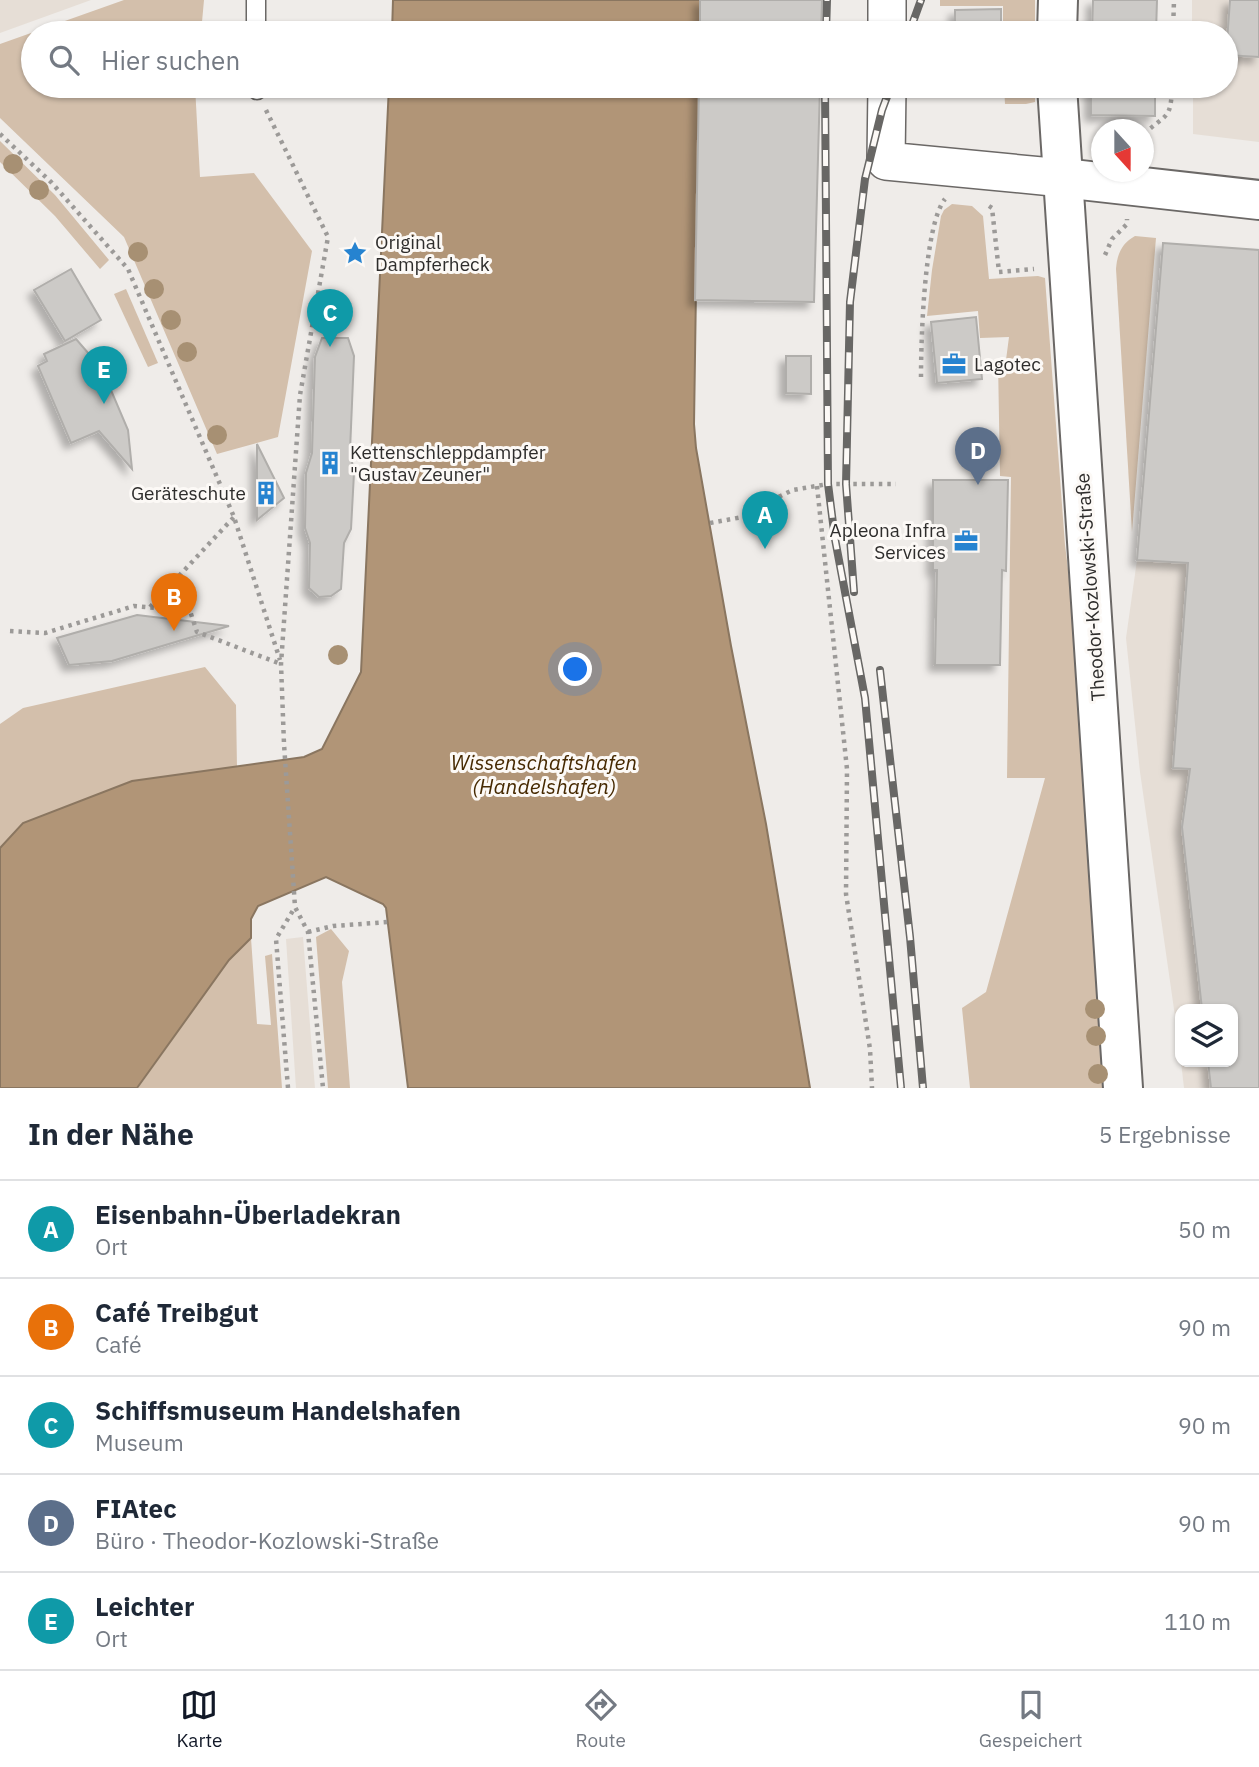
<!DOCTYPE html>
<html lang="de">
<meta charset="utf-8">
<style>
:root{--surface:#fff;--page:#f2f2f3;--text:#1f2937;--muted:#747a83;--line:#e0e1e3;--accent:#111827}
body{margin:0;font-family:"IBM Plex Sans",sans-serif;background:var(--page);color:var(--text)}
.controls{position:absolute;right:21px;bottom:21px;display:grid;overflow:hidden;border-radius:14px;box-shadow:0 2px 5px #0004}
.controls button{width:63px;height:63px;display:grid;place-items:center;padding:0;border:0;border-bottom:2px solid var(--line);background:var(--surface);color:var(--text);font:35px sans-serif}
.compass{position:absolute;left:1091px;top:119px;width:63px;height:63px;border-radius:50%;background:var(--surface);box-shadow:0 2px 5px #0004;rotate:159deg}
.you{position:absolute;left:576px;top:670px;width:24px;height:24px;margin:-18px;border:5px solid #fff;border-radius:50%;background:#1a73e8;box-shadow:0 0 0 10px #1a73e833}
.badge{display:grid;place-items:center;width:46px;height:46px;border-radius:50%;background:var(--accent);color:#fff;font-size:23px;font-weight:700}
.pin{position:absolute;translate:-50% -58px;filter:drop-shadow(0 2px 4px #0008)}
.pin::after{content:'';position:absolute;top:37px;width:24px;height:21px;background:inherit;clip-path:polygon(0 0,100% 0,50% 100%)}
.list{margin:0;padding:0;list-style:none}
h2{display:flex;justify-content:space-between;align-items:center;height:91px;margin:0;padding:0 28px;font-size:30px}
h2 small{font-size:23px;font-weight:400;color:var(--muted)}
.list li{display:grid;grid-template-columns:46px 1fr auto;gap:21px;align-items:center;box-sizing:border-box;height:98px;padding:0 28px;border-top:2px solid var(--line)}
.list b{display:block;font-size:26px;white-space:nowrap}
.list p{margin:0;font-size:23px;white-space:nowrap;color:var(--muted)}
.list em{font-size:23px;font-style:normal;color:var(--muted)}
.icon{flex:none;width:38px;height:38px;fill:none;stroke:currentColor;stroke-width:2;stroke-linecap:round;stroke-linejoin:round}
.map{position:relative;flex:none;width:1259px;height:1088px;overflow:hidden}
.search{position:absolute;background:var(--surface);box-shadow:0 2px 5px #0004;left:21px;right:21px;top:21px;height:77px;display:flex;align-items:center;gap:18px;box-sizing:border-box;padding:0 24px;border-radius:38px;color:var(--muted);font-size:26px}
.sheet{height:581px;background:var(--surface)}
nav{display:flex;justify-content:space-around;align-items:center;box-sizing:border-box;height:98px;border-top:2px solid var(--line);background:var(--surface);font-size:19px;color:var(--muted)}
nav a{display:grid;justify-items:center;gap:4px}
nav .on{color:var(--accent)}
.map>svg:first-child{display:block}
.built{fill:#e6ded6}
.green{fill:#d3bfab}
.water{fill:#b19577;stroke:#8a7660;stroke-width:2}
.building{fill:#cccac7;stroke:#b0aeab;stroke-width:2;filter:url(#shadow)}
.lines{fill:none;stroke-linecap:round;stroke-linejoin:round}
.service-casing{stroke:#6b6866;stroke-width:21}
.minor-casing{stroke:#6b6866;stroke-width:40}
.tertiary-casing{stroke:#6b6866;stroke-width:42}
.secondary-casing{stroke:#6b6866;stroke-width:42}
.path{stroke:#9c9a98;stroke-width:4.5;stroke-dasharray:3.5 5;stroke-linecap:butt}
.service{stroke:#fff;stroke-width:18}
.minor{stroke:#fff;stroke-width:37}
.tertiary{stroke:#fff;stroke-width:38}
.secondary{stroke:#fff;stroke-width:38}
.rail-casing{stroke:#686765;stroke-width:8}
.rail{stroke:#fcf9f6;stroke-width:5;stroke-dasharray:16;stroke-linecap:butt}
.tree{fill:#a79073}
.labels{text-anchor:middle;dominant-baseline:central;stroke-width:6;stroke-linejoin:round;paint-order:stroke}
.poi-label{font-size:19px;fill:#2e2d2c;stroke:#fcf9f6;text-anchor:start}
.street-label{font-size:19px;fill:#2e2d2c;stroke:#fcf9f6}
.water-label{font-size:21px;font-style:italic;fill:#462901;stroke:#fcf9f6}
</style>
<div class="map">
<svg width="1259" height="1088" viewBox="0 0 1259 1088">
<defs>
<filter id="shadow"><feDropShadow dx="-6" dy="6" stdDeviation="3.5" flood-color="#0004"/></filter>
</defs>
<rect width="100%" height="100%" fill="#efece9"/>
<g class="built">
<polygon points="0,0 91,0 0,33"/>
<polygon points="1192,0 1259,0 1259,142 1193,134 1193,86 1226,86 1226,33 1192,33"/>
<polygon points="1163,243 1259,250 1259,1088 1184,1088 1181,1062 1233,1062 1233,1009 1180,1009 1180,1051 1140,772 1126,638 1137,560"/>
<polygon points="303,937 315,1088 296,1088 286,939"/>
</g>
<g class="green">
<polygon points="124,0 204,0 201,33 33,33 33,86 195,86 200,177 254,173 312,251 278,437 217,454 124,237 0,118 0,44"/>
<polygon points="940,0 1035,0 1035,33 1003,33 1003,6 940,6"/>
<polygon points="1004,86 1035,86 1035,102 1026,104 1005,104"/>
<polygon points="0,141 55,195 109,260 100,269 55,216 0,162"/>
<polygon points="952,204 972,206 983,216 989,279 1038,276 1045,278 1065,545 1073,609 1106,1088 970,1088 962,1008 986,992 1045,778 1007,778 1011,477 1000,476 998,361 1006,360 1009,337 980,338 978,311 927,316 932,270 941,216 944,210"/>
<path d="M1135,236L1156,238L1132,532L1116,269C1117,254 1122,243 1135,236Z"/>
<polygon points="126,289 158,363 148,367 114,294"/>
<polygon points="205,667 236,705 237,768 132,781 23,823 0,848 0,724 23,708"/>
<polygon points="331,929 349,951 342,982 350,1088 328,1088 316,937"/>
<polygon points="251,938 257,1024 271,1025 265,956 272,954 282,1088 138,1088 229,960"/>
</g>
<g class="water">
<polygon points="393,0 700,0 700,33 392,33"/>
<polygon points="389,86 699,86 694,424 696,448 731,646 766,824 810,1088 408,1088 386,908 383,904 326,877 258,906 251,919 251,938 229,960 137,1088 0,1088 0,848 23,823 132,781 304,757 322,749 361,672"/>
</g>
<g class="building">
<polygon points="700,0 822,0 821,33 700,33"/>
<polygon points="1093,0 1157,0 1156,33 1092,33"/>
<polygon points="1230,0 1259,0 1259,57 1226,55"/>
<polygon points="1001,9 1001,33 955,33 955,10"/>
<polygon points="699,86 820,86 814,302 695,300"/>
<polygon points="1091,86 1155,86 1155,116 1091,115"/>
<polygon points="1163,243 1259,250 1259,1088 1211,1088 1208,1062 1233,1062 1233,1009 1202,1009 1182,827 1190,769 1173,768 1188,563 1137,560"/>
<polygon points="71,269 101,320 65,341 34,290"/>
<polygon points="976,317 982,379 937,383 931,322"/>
<polygon points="322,338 348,338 354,356 350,451 354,473 351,529 344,543 341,589 331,596 319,597 309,588 310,543 305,528 306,473 312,453 315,357"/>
<polygon points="76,339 102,369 128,430 132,469 99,431 71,443 38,366 47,361 44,354"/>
<polygon points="786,356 811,356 811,394 786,393"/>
<polygon points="257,444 284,498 257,520"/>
<polygon points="933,480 1008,480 1006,571 1002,570 1000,665 935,665 937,570 933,570"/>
<polygon points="137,615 229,626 112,661 69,665 57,638"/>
</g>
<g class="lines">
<g class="service-casing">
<g id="service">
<polyline points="256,0 256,33"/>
<polyline points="257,86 257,90"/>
</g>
</g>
<g class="minor-casing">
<g id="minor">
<polyline points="887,33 887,0"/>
<polyline points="887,86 886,161 1063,178"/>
</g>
</g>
<g class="tertiary-casing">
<polyline id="tertiary" points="1063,178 1259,200"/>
</g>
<g class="secondary-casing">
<g id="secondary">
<polyline points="1057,33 1058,0"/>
<polyline points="1057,86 1123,1088"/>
</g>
</g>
<g class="path">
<polyline points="1173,33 1174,0"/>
<polyline points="266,110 328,237 300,395 281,664 284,744 295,907 308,932 323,1088"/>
<polyline points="0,134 51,182 128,269 234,517 280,660"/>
<path d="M1144,134C1167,113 1171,120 1172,86"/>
<polyline points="989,206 992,208 999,272 1034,269"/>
<polyline points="1105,255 1112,239 1127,224 1127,219"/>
<path d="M921,377C921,341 924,225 945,199"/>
<polyline points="817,486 847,769 846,894 870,1049 872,1088"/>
<polyline points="710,523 759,514 772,500 793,490 828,484 896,484"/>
<polyline points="150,607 234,517"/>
<polyline points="10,631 45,633 134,606 190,611 197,632 281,664"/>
<polyline points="308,932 333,926 388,922"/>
<polyline points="288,1088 276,939 295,907"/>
</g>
<use href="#service" class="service"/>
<use href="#minor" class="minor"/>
<use href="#tertiary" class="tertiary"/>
<use href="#secondary" class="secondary"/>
<g class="rail-casing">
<g id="rail">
<polyline points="826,33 827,0"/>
<polyline points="909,33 921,0"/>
<polyline points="825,86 828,484 835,539 865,698 901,1088"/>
<polyline points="854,592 846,484 850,302 865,179 882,110 891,86"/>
<polyline points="880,670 910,937 923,1088"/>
</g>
</g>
<use href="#rail" class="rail"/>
</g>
<g class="tree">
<circle cx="13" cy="164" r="10"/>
<circle cx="39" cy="190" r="10"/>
<circle cx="138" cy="252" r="10"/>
<circle cx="154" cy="289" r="10"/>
<circle cx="171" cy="320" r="10"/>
<circle cx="187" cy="352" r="10"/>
<circle cx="217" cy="435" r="10"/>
<circle cx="338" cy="655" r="10"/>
<circle cx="1095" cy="1009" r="10"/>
<circle cx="1096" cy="1036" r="10"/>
<circle cx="1098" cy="1074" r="10"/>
</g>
<defs>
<g id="sight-bare" transform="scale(1.89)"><path d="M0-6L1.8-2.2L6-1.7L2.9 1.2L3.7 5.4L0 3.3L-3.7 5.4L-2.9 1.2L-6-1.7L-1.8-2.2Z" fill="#2683d0" stroke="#fcf9f6" stroke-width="2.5" paint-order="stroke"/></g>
<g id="office-bare" transform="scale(1.89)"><path d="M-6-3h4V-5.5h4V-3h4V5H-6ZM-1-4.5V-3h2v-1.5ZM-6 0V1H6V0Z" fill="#2683d0" stroke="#fcf9f6" stroke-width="2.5" paint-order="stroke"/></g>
<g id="building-bare" transform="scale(1.89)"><path d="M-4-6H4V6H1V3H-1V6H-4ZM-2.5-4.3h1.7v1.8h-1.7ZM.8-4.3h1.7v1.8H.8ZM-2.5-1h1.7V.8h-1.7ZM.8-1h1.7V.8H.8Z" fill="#2683d0" stroke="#fcf9f6" stroke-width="2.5" paint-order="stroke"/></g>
</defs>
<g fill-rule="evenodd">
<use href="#sight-bare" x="355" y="253"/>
<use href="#office-bare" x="954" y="364"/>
<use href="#building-bare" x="330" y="463"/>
<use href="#building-bare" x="266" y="493"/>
<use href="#office-bare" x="966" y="541"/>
</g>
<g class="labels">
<g class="poi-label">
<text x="375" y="242">Original<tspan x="375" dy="22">Dampferheck</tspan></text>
<text x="974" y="364">Lagotec</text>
<text x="350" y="452">Kettenschleppdampfer<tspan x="350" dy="22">"Gustav Zeuner"</tspan></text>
<text x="246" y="493" text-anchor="end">Geräteschute</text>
<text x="946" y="530" text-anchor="end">Apleona Infra<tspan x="946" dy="22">Services</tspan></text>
</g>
<g class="street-label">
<text transform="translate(1090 587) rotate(-94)">Theodor-Kozlowski-Straße</text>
</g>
<g class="water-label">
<text x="544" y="762">Wissenschaftshafen<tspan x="544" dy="24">(Handelshafen)</tspan></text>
</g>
</g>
</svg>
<div class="controls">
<button><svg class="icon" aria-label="layers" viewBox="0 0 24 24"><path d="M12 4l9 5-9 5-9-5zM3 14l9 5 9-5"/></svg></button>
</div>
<svg class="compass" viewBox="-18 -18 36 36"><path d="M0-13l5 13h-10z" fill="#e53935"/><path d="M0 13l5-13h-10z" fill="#747a83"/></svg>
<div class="you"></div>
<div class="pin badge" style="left:765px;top:549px;background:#0f9aa8">A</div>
<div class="pin badge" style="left:174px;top:631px;background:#e8710a">B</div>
<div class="pin badge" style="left:330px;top:347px;background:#0f9aa8">C</div>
<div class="pin badge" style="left:978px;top:485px;background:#5c6f8a">D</div>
<div class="pin badge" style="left:104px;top:404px;background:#0f9aa8">E</div>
<div class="search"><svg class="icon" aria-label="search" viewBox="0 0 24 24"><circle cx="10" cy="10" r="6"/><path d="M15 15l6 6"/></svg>Hier suchen</div>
</div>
<section class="sheet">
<h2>In der Nähe<small>5 Ergebnisse</small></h2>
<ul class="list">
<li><span class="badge" style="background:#0f9aa8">A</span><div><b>Eisenbahn-Überladekran</b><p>Ort</p></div><em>50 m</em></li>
<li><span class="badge" style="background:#e8710a">B</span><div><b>Café Treibgut</b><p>Café</p></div><em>90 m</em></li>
<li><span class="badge" style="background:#0f9aa8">C</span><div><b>Schiffsmuseum Handelshafen</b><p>Museum</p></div><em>90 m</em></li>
<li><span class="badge" style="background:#5c6f8a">D</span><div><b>FIAtec</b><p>Büro · Theodor-Kozlowski-Straße</p></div><em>90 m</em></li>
<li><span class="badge" style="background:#0f9aa8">E</span><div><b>Leichter</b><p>Ort</p></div><em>110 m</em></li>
</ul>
</section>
<nav>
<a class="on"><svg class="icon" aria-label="map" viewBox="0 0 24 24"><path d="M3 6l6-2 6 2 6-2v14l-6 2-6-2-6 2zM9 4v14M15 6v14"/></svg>Karte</a>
<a><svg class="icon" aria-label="directions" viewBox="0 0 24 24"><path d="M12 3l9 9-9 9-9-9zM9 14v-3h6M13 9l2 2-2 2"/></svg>Route</a>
<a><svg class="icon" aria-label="saved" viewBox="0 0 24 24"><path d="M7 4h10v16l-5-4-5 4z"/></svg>Gespeichert</a>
</nav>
